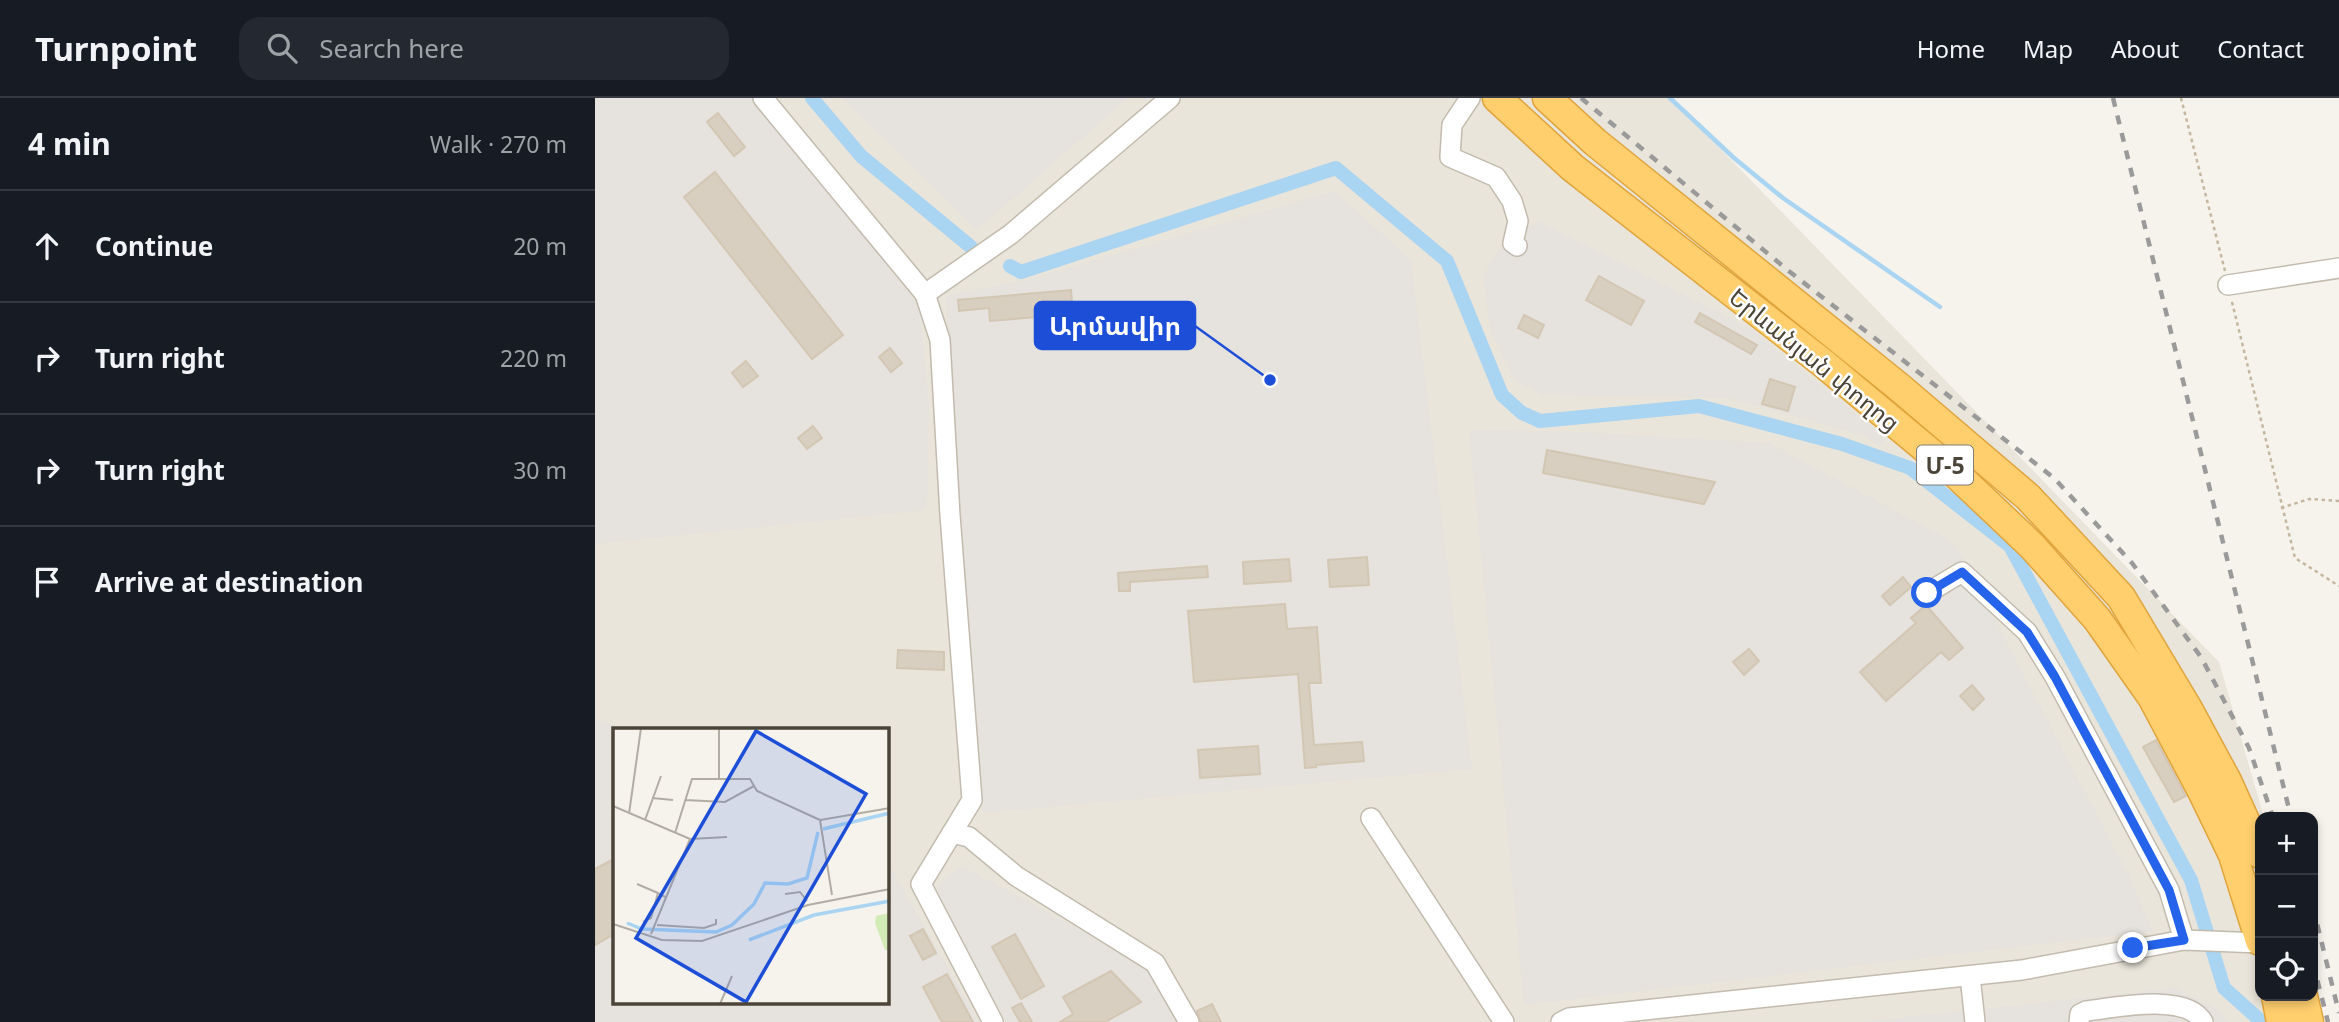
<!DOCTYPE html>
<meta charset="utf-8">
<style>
:root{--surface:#171b24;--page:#242831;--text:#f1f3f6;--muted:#9ea1a6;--line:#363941}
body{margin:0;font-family:"Noto Sans","Noto Sans Armenian",sans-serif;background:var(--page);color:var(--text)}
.controls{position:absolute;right:21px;bottom:21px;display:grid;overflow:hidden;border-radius:14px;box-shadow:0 4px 10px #0003}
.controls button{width:63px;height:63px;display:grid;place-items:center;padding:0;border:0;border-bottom:2px solid var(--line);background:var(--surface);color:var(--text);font:35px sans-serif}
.stop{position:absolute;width:21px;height:21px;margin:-16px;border:5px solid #2563eb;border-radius:50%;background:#fff}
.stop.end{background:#2563eb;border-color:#fff;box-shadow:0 2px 7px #0008}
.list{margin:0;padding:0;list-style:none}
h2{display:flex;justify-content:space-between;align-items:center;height:91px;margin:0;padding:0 28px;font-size:30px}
h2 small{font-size:23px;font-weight:400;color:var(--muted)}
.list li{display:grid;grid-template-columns:46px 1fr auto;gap:21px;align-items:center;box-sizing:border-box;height:112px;padding:0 28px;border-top:2px solid var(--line)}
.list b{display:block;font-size:26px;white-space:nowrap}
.list em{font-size:23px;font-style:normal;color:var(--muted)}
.icon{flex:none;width:38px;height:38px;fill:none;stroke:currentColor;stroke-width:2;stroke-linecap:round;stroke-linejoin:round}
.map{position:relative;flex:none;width:1744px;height:924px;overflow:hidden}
header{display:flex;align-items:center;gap:42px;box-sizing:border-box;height:98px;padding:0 35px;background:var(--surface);border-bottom:2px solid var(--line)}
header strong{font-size:33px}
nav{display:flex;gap:38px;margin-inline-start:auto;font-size:24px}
.search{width:490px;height:63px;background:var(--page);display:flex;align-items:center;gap:18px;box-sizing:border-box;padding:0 24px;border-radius:21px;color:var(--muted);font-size:26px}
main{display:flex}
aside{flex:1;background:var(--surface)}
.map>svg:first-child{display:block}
.residential{fill:#eae5da;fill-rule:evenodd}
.industrial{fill:#e6e2dd}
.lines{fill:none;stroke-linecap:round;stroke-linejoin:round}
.stream{stroke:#a9d4f2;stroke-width:4.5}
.canal{stroke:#a9d4f2;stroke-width:14}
.building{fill:#d8cfc1;stroke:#d3c7b4;stroke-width:2}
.minor-casing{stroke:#c2bbae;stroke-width:22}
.highway-casing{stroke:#e0a43c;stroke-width:31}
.path{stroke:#c4b79f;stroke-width:2.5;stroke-dasharray:3.5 3.5;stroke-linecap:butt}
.minor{stroke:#fff;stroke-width:19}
.highway{stroke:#ffcf6e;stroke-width:28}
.rail{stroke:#9a9a9a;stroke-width:4.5;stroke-dasharray:9 9;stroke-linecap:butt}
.route{stroke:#2563eb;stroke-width:9}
.labels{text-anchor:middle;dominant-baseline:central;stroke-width:5;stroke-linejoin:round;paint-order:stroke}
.shield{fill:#fff;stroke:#817c74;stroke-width:2}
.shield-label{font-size:23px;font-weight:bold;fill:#4b4439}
.street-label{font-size:24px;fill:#4b4439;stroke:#fff}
.inset-river{fill:none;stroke:#a9d4f2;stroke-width:3.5}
.inset-road{fill:none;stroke:#b2ada4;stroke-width:2}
.view{fill:#1d4ed8;fill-opacity:0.15;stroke:#1d4ed8;stroke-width:3.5}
.inset-edge{fill:none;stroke:#4b4439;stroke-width:3.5}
.leader{fill:none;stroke:#1d4ed8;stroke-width:2.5}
.callout-dot{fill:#1d4ed8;stroke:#fff;stroke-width:2.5}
.callout{fill:#1d4ed8;stroke:#1d4ed8;stroke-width:2.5}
.callout-label{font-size:26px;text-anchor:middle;font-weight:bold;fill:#fff}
</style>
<header>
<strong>Turnpoint</strong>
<div class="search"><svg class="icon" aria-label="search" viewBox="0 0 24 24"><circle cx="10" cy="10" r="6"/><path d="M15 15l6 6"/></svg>Search here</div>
<nav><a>Home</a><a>Map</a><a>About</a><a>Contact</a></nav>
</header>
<main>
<aside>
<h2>4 min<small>Walk · 270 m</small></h2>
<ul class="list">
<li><svg class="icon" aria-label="ahead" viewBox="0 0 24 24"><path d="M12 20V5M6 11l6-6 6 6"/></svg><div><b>Continue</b></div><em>20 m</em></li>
<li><svg class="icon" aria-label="right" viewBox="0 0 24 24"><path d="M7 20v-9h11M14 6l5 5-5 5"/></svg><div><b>Turn right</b></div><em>220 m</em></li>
<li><svg class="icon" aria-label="right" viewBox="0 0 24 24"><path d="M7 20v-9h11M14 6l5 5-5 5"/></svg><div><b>Turn right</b></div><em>30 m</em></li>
<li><svg class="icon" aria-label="arrive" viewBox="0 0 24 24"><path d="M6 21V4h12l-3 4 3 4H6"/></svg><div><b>Arrive at destination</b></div></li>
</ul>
</aside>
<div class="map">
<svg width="1744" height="924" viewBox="0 0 1744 924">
<rect width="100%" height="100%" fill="#f6f3ec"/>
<path class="residential" d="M0,0H1076L1624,564L1669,719H1665V898H1718L1724,924H0ZM19,632H292V905H19Z"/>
<g class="industrial">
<polygon points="0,0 158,0 325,209 334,309 332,412 0,446"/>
<polygon points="247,0 533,0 382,132"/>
<polygon points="740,93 816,162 877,671 388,715 361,405 351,198 434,181"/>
<polygon points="946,124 1158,232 1291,340 1283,348 1270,338 1133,300 947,297 920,282 895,232 888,178 912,136"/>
<polygon points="874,332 986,334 1174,345 1359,444 1533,776 1558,833 929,907"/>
<polygon points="0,621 30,632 19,632 19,905 292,905 292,763 384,924 0,924"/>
<polygon points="367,768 522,851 554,873 582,924 411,924 361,839 337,791"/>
<polygon points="1580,890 1625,913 1633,924 1264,924"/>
</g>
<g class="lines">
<polyline class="stream" points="1075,0 1139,60 1188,100 1345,209"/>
<g class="canal">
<polyline points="217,0 266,58 376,149"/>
<polyline points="415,168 426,174 741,70 852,163 907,297 927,315 945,323 1104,308 1247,346 1315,370 1415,448 1596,782 1629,890 1667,924"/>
</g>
</g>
<g class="building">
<polygon points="123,15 150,49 139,58 112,24"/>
<polygon points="120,74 248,237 217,261 89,99"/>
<polygon points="1004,178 1049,203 1036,227 991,202"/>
<polygon points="476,192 478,216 395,223 394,210 364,213 363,202"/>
<polygon points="1105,215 1162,247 1156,256 1100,224"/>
<polygon points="929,217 949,227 943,240 923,230"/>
<polygon points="295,250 307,265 296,274 284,259"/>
<polygon points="151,263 163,278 148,289 137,275"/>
<polygon points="1175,281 1200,289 1193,313 1167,306"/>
<polygon points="218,328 227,340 212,351 203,340"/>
<polygon points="952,352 1120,384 1109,406 948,375"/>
<polygon points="772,459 774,487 735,489 733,462"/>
<polygon points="694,461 696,483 649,486 648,464"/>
<polygon points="612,468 613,479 535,484 535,493 524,493 523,475"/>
<polygon points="1308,479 1316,489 1295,507 1287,498"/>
<polygon points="690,506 692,531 722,529 726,585 714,585 719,647 767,644 769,663 721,667 721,669 710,670 703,576 599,584 593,513"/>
<polygon points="1331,507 1368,550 1354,562 1346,554 1291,603 1265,574 1321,525 1316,520"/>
<polygon points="1154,551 1164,563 1149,577 1138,564"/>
<polygon points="303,552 349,554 349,572 302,570"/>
<polygon points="1377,587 1389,601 1378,612 1365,598"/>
<polygon points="1561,642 1591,698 1579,704 1548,649"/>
<polygon points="663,648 665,676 605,680 603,652"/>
<polygon points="19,761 19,836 0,847 0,771"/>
<polygon points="328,831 341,855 328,862 315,838"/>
<polygon points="420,836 449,888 426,901 397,849"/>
<polygon points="516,873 546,904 510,924 465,924 478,916 468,899"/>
<polygon points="352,876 378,924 347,924 328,889"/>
<polygon points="426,905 437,924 425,924 417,910"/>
<polygon points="617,906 626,924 606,924 602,913"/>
</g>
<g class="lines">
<g class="minor-casing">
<g id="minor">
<polyline points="168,0 330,196 416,136 575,0"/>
<polyline points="875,0 857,27 855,59 901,79 917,103 923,123 918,145 922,148"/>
<polyline points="1633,187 1744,170"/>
<polyline points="330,196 345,242 355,417 377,702 326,786 398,924"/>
<polyline points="1332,495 1367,474 1432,534 1460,579 1574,792 1589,842"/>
<polyline points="776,720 909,924"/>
<polyline points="357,735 374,739 421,778 560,865 594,924"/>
<polyline points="1375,878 1380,924"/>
<polyline points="966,924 974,920 1427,872 1589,842 1665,845"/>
<path d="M1484,924L1485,916L1491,913C1519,910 1592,894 1608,924"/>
</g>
</g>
<g class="highway-casing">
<g id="highway">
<polyline points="902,0 978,70 1228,265 1360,375 1437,448 1502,521 1557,599 1607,693 1638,757 1665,843"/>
<polyline points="952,0 1000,44 1304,289 1433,399 1526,499 1593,611 1632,683 1665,756"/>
<polyline points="1681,898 1686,924"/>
<polyline points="1708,898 1714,924"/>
</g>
</g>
<g class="path">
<polyline points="1586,0 1630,173"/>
<polyline points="1637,204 1700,460 1744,488"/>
<polyline points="1686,410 1714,401 1744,403"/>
</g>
<use href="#minor" class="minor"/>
<use href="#highway" class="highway"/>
<g class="rail">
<polyline points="986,0 1195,174 1459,380 1537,465 1606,559 1654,650 1678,719"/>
<polyline points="1518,0 1696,719"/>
<polyline points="1718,809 1744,915"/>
<polyline points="1718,865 1733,924"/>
</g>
</g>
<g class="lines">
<polyline class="route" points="1332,495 1367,474 1432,534 1460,579 1574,792 1589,842 1538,850"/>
</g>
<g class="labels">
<rect class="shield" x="1322" y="347.5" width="56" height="39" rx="5"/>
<g class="shield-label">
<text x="1350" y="367">Մ-5</text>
</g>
<g class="street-label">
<text transform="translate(1220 261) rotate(39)">Երևանյան փողոց</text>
</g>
</g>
<g transform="translate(18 630)">
<rect width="276" height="276" fill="#f6f3ec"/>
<path d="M276,185H277L276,222H272L262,195L263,188Z" fill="#d2eab5"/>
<path class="inset-river" d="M210,101L277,85M14,195L29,201L103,204L119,197L141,176L152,155L175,156L194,150L205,104M136,212L201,187L277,173"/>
<path class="inset-road" d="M106,50V0M39,70L60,72M72,72L112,74L141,58M0,78L77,111L114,109M16,86L28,0M32,92L48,48M62,105L79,51H137L144,63L207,92M24,156L45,165M172,166L187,164L194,173M219,167L207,92L277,80M30,194L38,190L45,165L54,170M0,196L49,212L89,213L195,177L277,161M44,197L91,200L103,196V191M38,206L77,111M107,276L119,248"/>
<path class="view" d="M143,3L253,66L133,274L23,210Z"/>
<rect width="276" height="276" class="inset-edge"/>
</g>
<path class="leader" d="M675 282L600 228"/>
<circle class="callout-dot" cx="675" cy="282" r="7"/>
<rect class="callout" x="440" y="204" width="160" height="47" rx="7"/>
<g class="callout-label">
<text x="520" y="237">Արմավիր</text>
</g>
</svg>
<div class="controls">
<button>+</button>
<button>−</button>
<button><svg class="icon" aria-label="locate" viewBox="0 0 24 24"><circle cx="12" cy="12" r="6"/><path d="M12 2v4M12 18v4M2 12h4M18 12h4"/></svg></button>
</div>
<div class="stop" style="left:1332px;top:495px"></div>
<div class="stop end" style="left:1538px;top:850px"></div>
</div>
</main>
